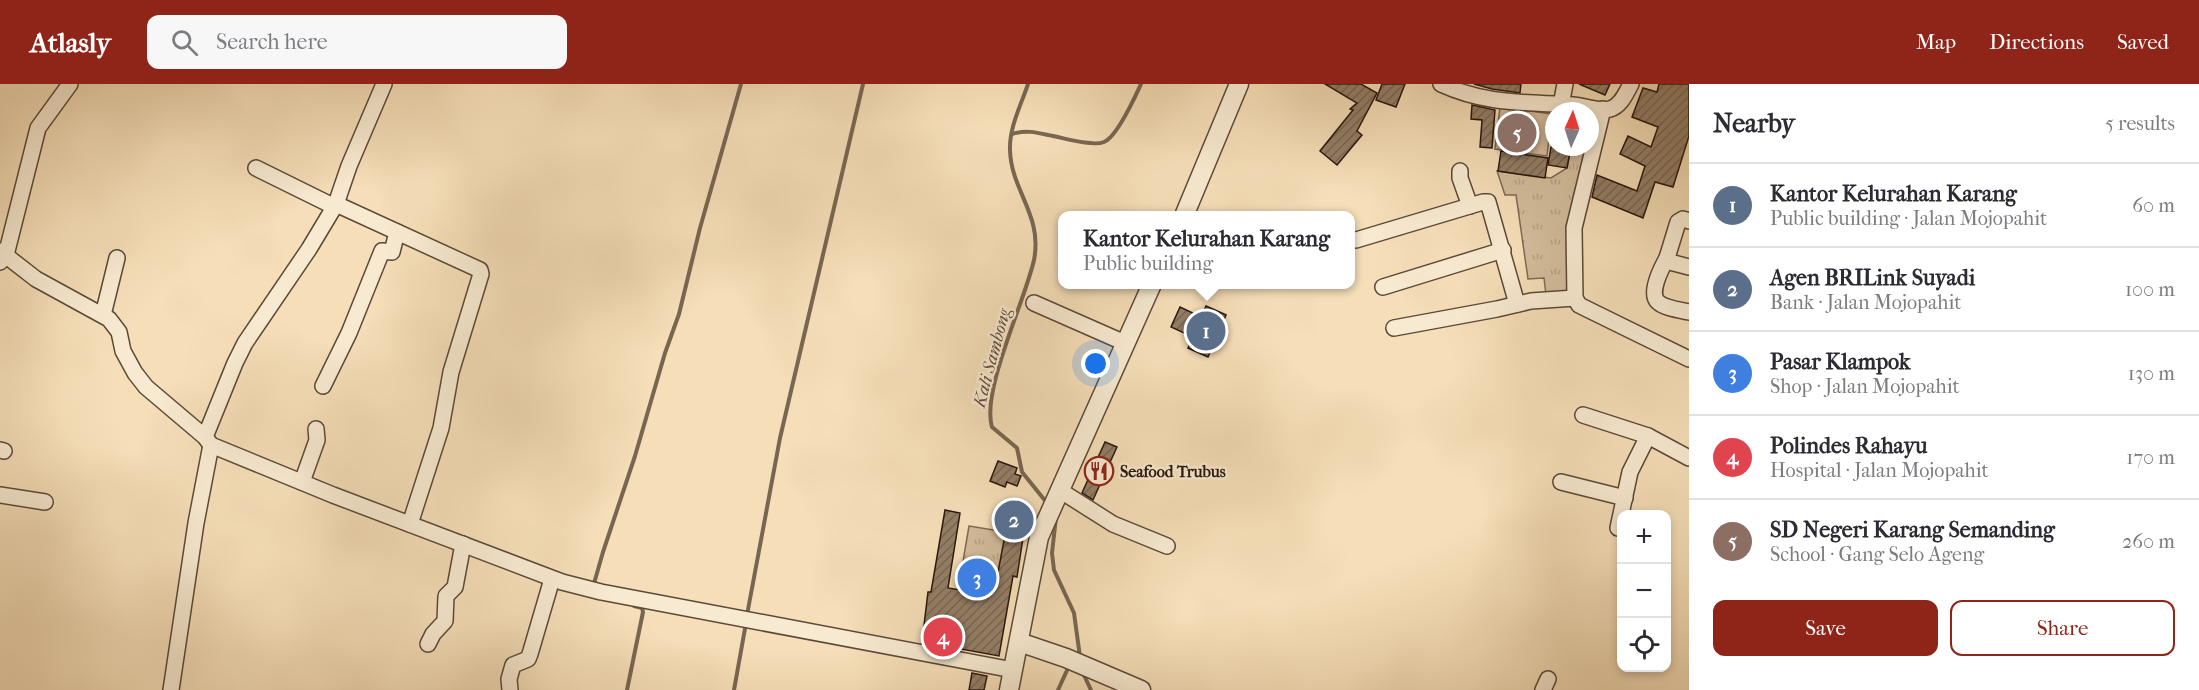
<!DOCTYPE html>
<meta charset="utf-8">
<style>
:root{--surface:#fff;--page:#f7f7f7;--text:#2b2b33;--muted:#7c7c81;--line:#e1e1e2;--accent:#8f2418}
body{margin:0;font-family:"IM FELL French Canon",serif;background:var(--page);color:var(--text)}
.controls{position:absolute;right:18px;bottom:18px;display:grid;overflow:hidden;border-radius:12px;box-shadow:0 3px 9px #0003}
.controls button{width:54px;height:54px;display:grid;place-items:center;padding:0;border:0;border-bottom:2px solid var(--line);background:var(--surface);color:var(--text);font:30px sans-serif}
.compass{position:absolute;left:1545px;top:18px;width:54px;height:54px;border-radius:50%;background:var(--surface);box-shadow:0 3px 9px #0003;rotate:3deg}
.you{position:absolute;left:1096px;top:280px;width:21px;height:21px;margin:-15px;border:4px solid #fff;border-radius:50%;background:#1a73e8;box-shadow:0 0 0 9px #1a73e833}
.badge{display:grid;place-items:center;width:39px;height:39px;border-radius:50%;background:var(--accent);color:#fff;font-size:20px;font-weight:700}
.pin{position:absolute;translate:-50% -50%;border:3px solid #fff;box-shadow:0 2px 6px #0006}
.popup{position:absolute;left:1058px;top:127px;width:297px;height:78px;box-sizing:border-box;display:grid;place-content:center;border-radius:12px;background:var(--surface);filter:drop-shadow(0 2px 4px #0005);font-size:20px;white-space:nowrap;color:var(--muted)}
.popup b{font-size:22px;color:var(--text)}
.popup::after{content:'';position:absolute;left:50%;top:100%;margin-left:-12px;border:12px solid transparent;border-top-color:var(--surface)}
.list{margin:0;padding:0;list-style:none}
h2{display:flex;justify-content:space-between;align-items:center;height:78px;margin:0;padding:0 24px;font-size:26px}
h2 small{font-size:20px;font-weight:400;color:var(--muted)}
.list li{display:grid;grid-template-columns:39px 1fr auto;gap:18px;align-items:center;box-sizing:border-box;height:84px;padding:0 24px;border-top:2px solid var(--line)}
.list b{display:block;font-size:22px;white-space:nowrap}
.list p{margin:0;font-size:20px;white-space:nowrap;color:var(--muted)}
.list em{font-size:20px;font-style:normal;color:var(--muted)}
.actions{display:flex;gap:12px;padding:18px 24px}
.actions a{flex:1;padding:14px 0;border:2px solid var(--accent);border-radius:12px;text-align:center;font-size:21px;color:var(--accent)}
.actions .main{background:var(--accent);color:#fff}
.icon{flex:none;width:33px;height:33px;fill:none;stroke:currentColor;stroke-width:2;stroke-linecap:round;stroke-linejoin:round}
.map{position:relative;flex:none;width:1689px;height:606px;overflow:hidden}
header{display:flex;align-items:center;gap:36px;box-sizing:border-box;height:84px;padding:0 30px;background:var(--accent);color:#fff}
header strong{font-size:28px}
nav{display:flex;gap:33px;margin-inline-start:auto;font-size:21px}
.search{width:420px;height:54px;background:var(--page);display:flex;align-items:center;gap:15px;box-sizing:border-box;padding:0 21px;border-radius:12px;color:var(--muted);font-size:22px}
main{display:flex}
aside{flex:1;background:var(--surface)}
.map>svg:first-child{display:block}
.grass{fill:url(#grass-tufts);stroke:#7d6a54;stroke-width:1.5}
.pitch{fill:#d2bc9b;stroke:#7d6a54;stroke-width:1.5}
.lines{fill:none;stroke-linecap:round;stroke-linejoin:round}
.stream{stroke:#796651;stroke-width:4}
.building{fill:url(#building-hatch);stroke:#28170e;stroke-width:1.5}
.minor-casing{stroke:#5b4938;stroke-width:18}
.tertiary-casing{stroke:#5b4938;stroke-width:21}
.minor{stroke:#f8ead1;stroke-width:15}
.tertiary{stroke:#f8ead1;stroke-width:18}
.labels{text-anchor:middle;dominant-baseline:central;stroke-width:4.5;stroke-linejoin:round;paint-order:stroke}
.poi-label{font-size:16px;font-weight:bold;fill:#28170e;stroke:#f8ead1;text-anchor:start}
.water-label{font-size:18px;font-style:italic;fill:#5e4b3b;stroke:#f8ead1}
</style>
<header>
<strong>Atlasly</strong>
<div class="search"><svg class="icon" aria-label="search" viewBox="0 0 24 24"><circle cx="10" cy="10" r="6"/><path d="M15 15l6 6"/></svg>Search here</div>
<nav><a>Map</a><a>Directions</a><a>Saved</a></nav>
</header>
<main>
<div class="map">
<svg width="1689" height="606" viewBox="0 0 1689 606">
<defs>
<pattern id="grass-tufts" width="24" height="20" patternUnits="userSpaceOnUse" patternTransform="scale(1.5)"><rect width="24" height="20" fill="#d2bc9b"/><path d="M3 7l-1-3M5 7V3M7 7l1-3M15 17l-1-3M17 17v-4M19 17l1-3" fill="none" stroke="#b4a184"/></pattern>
<pattern id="building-hatch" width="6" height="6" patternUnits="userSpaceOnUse" patternTransform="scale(1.5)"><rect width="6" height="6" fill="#937e66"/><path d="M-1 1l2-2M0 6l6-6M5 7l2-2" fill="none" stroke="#786652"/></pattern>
</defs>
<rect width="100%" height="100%" fill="#f5deb8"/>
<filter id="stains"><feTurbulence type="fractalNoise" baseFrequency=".00333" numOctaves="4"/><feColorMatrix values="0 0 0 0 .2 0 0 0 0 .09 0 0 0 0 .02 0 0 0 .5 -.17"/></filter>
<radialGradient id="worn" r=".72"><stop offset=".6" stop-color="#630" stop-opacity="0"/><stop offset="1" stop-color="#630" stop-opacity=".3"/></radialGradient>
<g class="grass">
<polygon points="1571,63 1587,63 1570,197 1567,209 1546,211 1544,194 1528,195 1516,111 1505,111 1497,87 1551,94 1567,84"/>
<polygon points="969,442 1012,449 1004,497 961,489"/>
</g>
<polygon class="pitch" points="1500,23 1552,30 1547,72 1495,65"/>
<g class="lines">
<g class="stream">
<path d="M1028,0C1021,21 1009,44 1010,66C1011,107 1043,131 1034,176C1025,217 981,307 992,343L1017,364L1022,388L1047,419"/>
<path d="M1012,50C1025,46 1035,48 1048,51C1061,53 1092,63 1104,58C1117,53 1135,13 1141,0"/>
<polyline points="1056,433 1052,469 1054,486 1074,529 1080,573"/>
<polyline points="593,503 603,468 635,372 665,269 679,230 700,144 741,0"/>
<polyline points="747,531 780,354 863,0"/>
<polyline points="1082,587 1091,606"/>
<polyline points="627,606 643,528 642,524 634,522"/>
<polyline points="734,606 746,539"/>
<polyline points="1058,606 1069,582"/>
</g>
</g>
<g class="building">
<polygon points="1325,0 1361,0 1377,9 1357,47 1362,51 1337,81 1320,67 1353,26 1350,25 1357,19"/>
<polygon points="1382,0 1405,0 1396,23 1376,16"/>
<polygon points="1474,0 1521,0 1520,9 1492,5"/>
<polygon points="1579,0 1610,0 1605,11"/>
<polygon points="1659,0 1689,0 1689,52 1673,103 1655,98 1643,134 1592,113 1597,91 1637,107 1645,82 1620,70 1628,52 1651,63 1658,43 1632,33 1643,4 1657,8"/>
<polygon points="1472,21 1495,26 1492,64 1480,63 1482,36 1471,35"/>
<polygon points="1551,63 1571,63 1567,84 1548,81"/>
<polygon points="1501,67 1548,74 1545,94 1498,87"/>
<polygon points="1206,222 1226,231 1208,273 1188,264 1193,253 1171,243 1180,223 1201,233"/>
<polygon points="1105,358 1117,363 1093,416 1082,409"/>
<polygon points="998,377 1017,384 1015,390 1021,392 1017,402 1007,398 1005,403 990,397"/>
<polygon points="945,426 960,429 948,504 985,510 987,495 993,496 994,487 998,488 1005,451 1023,454 1017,493 1013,492 999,572 922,558 928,508 931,508"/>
<polygon points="972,589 987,592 984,606 969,606"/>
</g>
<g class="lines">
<g class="minor-casing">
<g id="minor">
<path d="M1441,0C1487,21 1525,18 1573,21C1585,22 1600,28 1610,25C1621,22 1626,9 1631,0"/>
<polyline points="1561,21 1565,0"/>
<polyline points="1603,25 1574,144 1575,214 1579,221 1587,225 1689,275"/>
<polyline points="256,84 335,123"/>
<polyline points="1460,87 1460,94 1470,122"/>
<polyline points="336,120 480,186 481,190 451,288 441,344 410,440"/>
<polyline points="1689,137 1683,135 1678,138 1667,174 1670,178 1689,183"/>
<polyline points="1356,156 1483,118 1488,118 1517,220"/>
<polyline points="0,167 36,195 109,235 119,248 123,267 135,289 146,303 205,353 211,361 333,411 562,498 601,508 1013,586"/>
<path d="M1667,174C1662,183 1648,209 1658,218C1664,224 1680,226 1689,228"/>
<polyline points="0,178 6,171 38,44 70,0"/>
<polyline points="1383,203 1503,166"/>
<polyline points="1034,219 1125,259"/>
<polyline points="103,231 117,174"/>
<polyline points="1394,244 1497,225 1531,217 1575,214"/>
<polyline points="323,302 349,249 382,167 392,168 397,148"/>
<polyline points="1583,331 1648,352 1689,374"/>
<polyline points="205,353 235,279 245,259 309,165 336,120 349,82 384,0"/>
<polyline points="0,366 4,367"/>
<polyline points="302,398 317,356 316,345"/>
<polyline points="1561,398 1625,414"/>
<polyline points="1061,407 1113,440 1167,462"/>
<polyline points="0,411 45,418"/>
<polyline points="1618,444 1630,388 1648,352"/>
<polyline points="428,560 433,550 445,537 446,512 455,503 463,460"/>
<polyline points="171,606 196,439 211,361"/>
<polyline points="510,606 509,595 513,581 528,575 530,570 552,495"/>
<polyline points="1543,606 1548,595"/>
</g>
</g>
<g class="tertiary-casing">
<g id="tertiary">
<polyline points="1184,132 1239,0"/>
<polyline points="1019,558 1066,574 1141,606"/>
<polyline points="1009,606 1039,453 1152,200"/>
</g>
</g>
<use href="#minor" class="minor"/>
<use href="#tertiary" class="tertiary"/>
</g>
<defs>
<g id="restaurant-ring" transform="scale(1.5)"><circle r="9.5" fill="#f8ead1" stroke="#8f2418" stroke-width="1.5"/><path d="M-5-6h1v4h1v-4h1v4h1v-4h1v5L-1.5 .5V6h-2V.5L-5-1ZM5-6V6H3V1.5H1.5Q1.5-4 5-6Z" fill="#8f2418"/></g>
</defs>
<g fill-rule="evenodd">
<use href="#restaurant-ring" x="1099" y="387"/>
</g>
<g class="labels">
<g class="poi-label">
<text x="1120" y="387">Seafood Trubus</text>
</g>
<g class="water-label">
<text transform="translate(992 274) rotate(-75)">Kali Sambong</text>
</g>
</g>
<rect width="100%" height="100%" filter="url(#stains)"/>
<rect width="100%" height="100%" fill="url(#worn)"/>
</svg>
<div class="controls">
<button>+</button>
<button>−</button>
<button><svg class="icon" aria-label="locate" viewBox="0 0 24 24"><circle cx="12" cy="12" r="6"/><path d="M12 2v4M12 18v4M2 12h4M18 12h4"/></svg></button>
</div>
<svg class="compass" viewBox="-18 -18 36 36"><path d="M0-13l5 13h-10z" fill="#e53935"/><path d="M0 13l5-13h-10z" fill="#7c7c81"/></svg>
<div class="you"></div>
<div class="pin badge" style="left:1206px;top:247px;background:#5c6f8a">1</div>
<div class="popup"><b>Kantor Kelurahan Karang</b>Public building</div>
<div class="pin badge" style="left:1014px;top:436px;background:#5c6f8a">2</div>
<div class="pin badge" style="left:977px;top:494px;background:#3f7fe0">3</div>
<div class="pin badge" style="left:943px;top:553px;background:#e0444e">4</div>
<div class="pin badge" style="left:1517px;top:49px;background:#8d6e63">5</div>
</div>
<aside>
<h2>Nearby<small>5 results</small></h2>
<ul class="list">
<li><span class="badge" style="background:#5c6f8a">1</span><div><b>Kantor Kelurahan Karang</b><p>Public building · Jalan Mojopahit</p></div><em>60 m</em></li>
<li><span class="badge" style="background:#5c6f8a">2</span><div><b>Agen BRILink Suyadi</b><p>Bank · Jalan Mojopahit</p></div><em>100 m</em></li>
<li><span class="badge" style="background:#3f7fe0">3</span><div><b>Pasar Klampok</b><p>Shop · Jalan Mojopahit</p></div><em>130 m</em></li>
<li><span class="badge" style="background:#e0444e">4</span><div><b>Polindes Rahayu</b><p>Hospital · Jalan Mojopahit</p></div><em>170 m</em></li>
<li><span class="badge" style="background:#8d6e63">5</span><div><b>SD Negeri Karang Semanding</b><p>School · Gang Selo Ageng</p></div><em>260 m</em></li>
</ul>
<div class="actions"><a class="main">Save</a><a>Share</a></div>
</aside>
</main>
